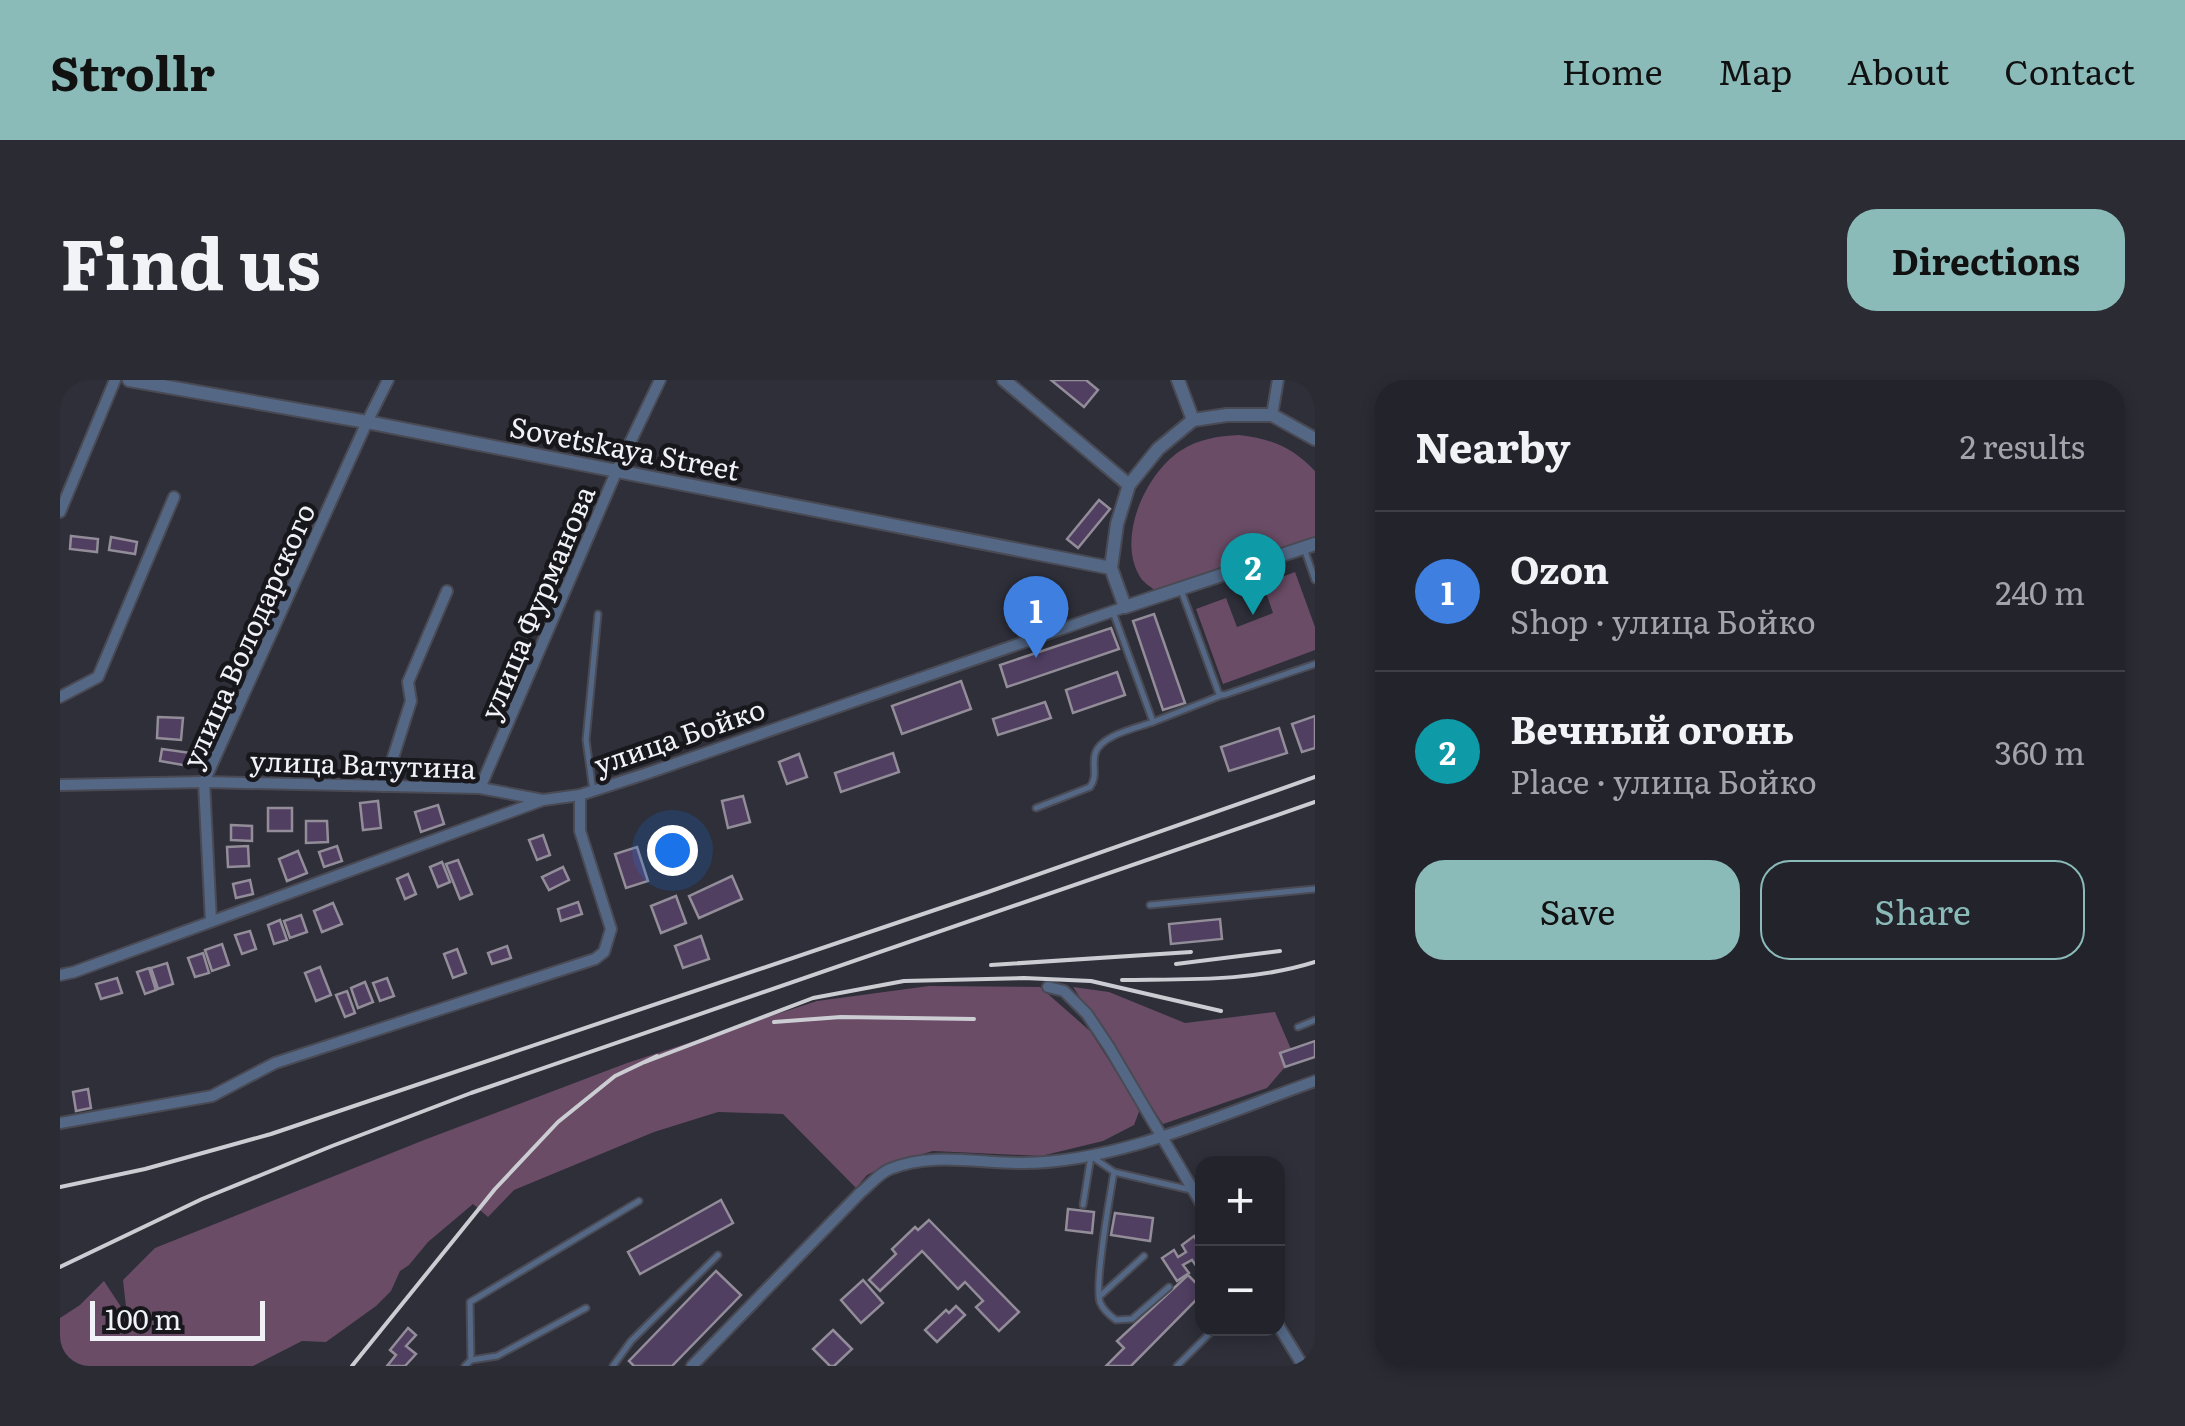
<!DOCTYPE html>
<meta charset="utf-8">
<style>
:root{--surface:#22232b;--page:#2a2b33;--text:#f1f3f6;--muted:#a2a4a9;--line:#3f4047;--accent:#8bbbb9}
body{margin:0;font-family:Literata,serif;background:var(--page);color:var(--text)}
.controls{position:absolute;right:30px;bottom:30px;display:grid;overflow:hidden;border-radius:20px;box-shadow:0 5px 15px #0003}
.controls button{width:90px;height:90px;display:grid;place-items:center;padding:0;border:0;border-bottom:2px solid var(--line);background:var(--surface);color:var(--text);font:50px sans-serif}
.scale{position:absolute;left:30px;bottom:25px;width:175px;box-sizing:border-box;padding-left:10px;border:5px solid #f1f2f8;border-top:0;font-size:28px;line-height:35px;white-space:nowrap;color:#f1f2f8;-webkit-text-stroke:8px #17171c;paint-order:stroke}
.you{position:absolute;left:612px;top:470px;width:35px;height:35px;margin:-25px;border:8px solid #fff;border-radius:50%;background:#1a73e8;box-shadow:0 0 0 15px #1a73e833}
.badge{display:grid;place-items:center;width:65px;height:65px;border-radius:50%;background:var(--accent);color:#fff;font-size:32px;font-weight:700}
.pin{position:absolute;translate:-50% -82px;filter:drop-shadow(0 2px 5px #0008)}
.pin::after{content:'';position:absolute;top:52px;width:35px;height:30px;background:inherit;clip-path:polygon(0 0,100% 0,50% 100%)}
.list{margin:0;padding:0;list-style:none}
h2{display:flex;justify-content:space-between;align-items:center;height:130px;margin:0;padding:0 40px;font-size:42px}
h2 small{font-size:32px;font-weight:400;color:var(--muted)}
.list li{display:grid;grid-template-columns:65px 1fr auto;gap:30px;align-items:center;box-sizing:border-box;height:160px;padding:0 40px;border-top:2px solid var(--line)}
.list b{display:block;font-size:38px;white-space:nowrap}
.list p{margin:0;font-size:32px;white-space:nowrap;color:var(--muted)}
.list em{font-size:32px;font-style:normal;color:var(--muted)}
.actions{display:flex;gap:20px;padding:30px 40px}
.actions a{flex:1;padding:22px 0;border:2px solid var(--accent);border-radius:30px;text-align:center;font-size:35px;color:var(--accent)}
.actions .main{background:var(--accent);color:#111}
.map{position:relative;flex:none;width:1255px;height:986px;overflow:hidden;border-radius:30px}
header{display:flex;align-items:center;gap:60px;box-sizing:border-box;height:140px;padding:0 50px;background:var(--accent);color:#111}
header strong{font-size:48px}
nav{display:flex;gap:55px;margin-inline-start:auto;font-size:35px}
.intro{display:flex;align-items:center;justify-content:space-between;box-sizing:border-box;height:240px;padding:0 60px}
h1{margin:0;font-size:70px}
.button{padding:25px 45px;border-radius:30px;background:var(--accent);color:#111;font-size:35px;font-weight:700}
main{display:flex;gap:60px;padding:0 60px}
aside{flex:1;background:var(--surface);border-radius:30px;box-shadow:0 5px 15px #0003}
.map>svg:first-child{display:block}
.green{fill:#6a4c66}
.building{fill:#503f61;stroke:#928d98;stroke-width:2.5}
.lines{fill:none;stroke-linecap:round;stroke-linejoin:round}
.service-casing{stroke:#494a54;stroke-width:9}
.minor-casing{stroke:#494a54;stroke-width:14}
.tertiary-casing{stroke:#494a54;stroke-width:16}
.service{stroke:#546886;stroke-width:5}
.minor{stroke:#546886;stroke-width:10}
.tertiary{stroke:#546886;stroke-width:12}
.rail{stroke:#cccdd3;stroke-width:4}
.labels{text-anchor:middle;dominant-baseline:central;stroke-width:9;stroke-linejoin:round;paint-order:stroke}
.street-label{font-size:28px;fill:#f1f2f8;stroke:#17171c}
</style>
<header>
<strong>Strollr</strong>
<nav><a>Home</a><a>Map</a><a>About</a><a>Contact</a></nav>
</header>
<div class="intro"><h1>Find us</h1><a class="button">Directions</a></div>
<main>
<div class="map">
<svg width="1255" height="986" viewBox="0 0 1255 986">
<rect width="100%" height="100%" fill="#2e2f39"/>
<g class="green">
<path d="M1179,55C1212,59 1232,67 1255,91V157L1096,211C1091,207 1082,202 1079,195C1057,156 1086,94 1120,71C1138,59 1158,56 1179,55Z"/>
<polygon points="1235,192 1255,247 1255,270 1163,304 1136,229 1166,218 1177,247 1213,233 1203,204"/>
<polygon points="869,606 980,607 1030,651 1080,729 1074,745 1043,761 981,776 873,771 831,783 807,795 796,808 723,734 658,732 594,752 454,810 428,837 413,824 368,862 349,885 340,891 331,911 316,926 266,962 242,961 193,986 0,986 0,938 20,925 44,901 67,936 63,900 95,868 364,760 567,683 757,621"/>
<polygon points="1013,607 1049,612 1125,643 1215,632 1231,669 1220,673 1225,687 1207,708 1103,744"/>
</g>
<g class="building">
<polygon points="991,0 1026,0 1038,10 1024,27"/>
<polygon points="1039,120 1050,129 1018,168 1007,159"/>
<polygon points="11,156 38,159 37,172 10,169"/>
<polygon points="51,157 77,162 75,174 49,170"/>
<polygon points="1094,234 1125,323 1103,330 1073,241"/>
<polygon points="1051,248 1059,269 947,307 940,285"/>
<polygon points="1057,292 1065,315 1013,333 1006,310"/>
<polygon points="901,301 911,329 842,354 832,326"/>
<polygon points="985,322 991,338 938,355 933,339"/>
<polygon points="1255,336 1255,368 1242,372 1232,344"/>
<polygon points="98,337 123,338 121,360 97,358"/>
<polygon points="1219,348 1227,373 1169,391 1161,367"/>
<polygon points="102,369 131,373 129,386 100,381"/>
<polygon points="833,373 839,392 781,412 775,393"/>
<polygon points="739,374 747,397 727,404 719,382"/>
<polygon points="683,416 690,442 668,448 662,421"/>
<polygon points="318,421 321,448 303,450 300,423"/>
<polygon points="378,425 384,444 361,452 355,432"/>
<rect x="208" y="428" width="24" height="23"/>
<polygon points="246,441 267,441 268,462 246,463"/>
<polygon points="171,445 192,446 192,461 171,460"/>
<polygon points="483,455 490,475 477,480 469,460"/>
<polygon points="188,466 189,486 168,487 167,467"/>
<polygon points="277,466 282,481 264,487 259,472"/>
<polygon points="577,467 588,501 566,508 555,474"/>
<polygon points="238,471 247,493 227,501 219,479"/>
<polygon points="398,480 412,514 400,519 386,484"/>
<polygon points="382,482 390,502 378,507 370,487"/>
<polygon points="503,487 509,500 489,510 482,497"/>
<polygon points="348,494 356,514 345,519 337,499"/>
<polygon points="672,496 682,519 639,538 629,516"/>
<polygon points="190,500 193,514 176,518 173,504"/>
<polygon points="616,516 626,543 601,553 591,526"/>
<polygon points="518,522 522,534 501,541 498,529"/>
<polygon points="273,523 282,544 262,552 254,531"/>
<polygon points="241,535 247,552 230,558 224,541"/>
<polygon points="1160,539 1162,559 1111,564 1109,544"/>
<polygon points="220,540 227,560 214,564 208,545"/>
<polygon points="190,551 196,569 182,574 175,555"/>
<polygon points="641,556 649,579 623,588 615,566"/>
<polygon points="162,564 169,585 152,591 145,570"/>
<polygon points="447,566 451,578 432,584 428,573"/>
<polygon points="397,569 406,593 393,598 384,574"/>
<polygon points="143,573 149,593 135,597 128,578"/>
<polygon points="107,583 113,604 98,609 91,588"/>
<polygon points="260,587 271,615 256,621 245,593"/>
<polygon points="89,588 96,610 85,614 77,592"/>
<polygon points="57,598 62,613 41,619 36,604"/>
<polygon points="327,598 334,616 320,621 313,603"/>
<polygon points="305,602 313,622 298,628 291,608"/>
<polygon points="287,611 295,633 285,637 276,615"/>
<polygon points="1255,661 1255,677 1225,687 1220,673"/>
<polygon points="28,709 31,728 16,731 13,712"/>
<polygon points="661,820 673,843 580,894 568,872"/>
<polygon points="1008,829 1034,832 1032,853 1006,850"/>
<polygon points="1055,833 1093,838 1090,861 1051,855"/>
<polygon points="869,840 959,932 939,951 916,927 923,921 905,902 898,909 862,871 820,911 809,900 836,874 832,869 855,847 858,850"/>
<polygon points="1134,856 1142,869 1142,883 1137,887 1132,880 1123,885 1129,893 1117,901 1102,878 1114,870 1118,877 1126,872 1122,865"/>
<polygon points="656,891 681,915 612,986 574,986 569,981"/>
<polygon points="1128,895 1142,909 1142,914 1071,986 1046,986 1064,968 1057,961"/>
<polygon points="803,900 823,923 801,943 781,920"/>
<polygon points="896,926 905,935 877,962 865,950 886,930 889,933"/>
<polygon points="348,948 356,955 346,966 356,974 345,986 327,986 336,975 330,970"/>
<polygon points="773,950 792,969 774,986 770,986 753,969"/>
</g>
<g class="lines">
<g class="service-casing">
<g id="service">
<polyline points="1245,171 1255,200"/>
<polyline points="1121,210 1159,314 1164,315 1255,284"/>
<polyline points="1053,232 1093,342 1162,315"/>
<polyline points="533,411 526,360 538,234"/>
<path d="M976,428L1030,407C1038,396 1032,387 1035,374C1040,355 1077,348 1093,342"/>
<polyline points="1090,525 1255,509"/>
<polyline points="1238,647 1255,640"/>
<path d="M1054,792C1050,816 1034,903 1040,922C1043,930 1049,935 1056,940L1072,939L1109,907"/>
<polyline points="1023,825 1031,776 1054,792 1131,810"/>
<polyline points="1040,916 1084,876"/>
<polyline points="411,980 410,922 579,821"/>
<polyline points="405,986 411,980 437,976 526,928"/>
<polyline points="553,986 571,961 658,875"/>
<polyline points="1117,986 1155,948"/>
</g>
</g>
<g class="minor-casing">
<g id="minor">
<polyline points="1212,35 1218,0"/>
<polyline points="0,132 55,0"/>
<polyline points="0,317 38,297 114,117"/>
<polyline points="0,405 144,402 420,408 483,420"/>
<polyline points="324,406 351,321 348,302 387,211"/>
<polyline points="420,408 557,90 600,0"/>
<polyline points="151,541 144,402 307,42 328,0"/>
<polyline points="0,595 14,592 483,420 520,415 588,393 1065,227"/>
<polyline points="988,607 1004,611 1027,634 1049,667 1142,825"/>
<polyline points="0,743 152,716 215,683 535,579 544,572 551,549 520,451 520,415"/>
<polyline points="1218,945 1243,986"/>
<path d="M632,986L800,813C809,806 819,793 830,789C871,772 917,783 960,783C1055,784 1165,733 1255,701"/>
</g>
</g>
<g class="tertiary-casing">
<g id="tertiary">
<polyline points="69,0 307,42 1051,188"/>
<polyline points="944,0 1069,105"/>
<polyline points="1118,0 1133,40"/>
<polyline points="1255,59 1212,35 1167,35 1133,40 1098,69 1069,105 1057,144 1051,188 1065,227 1255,164"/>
</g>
</g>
<use href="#service" class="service"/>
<use href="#minor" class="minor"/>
<use href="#tertiary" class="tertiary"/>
<g class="rail">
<polyline points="1116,584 1220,571"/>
<polyline points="931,585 1131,572"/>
<path d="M1062,600C1127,599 1192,602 1255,582"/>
<polyline points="714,642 781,637 914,639"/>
<polyline points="585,682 753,618 844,601 964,598 1031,601 1161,631"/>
<polyline points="0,807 85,789 211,754 928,512 1255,397"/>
<polyline points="0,887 142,819 272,766 411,713 1255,422"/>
<polyline points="292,986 435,809 498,742 555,696 597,676"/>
</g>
</g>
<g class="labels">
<g class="street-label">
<text transform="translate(565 67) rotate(11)">Sovetskaya Street</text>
<text transform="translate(476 222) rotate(-67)">улица Фурманова</text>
<text transform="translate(187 255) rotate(-66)">улица Володарского</text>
<text transform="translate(619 355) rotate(-19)">улица Бойко</text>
<text transform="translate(303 383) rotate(2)">улица Ватутина</text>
</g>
</g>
</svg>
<div class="controls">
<button>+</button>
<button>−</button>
</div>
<div class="scale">100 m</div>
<div class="you"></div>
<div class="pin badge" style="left:976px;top:278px;background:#3f7fe0">1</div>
<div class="pin badge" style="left:1193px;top:235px;background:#0f9aa8">2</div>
</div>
<aside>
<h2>Nearby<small>2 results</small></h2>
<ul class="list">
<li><span class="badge" style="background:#3f7fe0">1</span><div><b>Ozon</b><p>Shop · улица Бойко</p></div><em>240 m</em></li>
<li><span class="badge" style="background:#0f9aa8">2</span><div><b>Вечный огонь</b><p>Place · улица Бойко</p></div><em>360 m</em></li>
</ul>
<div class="actions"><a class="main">Save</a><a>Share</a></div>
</aside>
</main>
